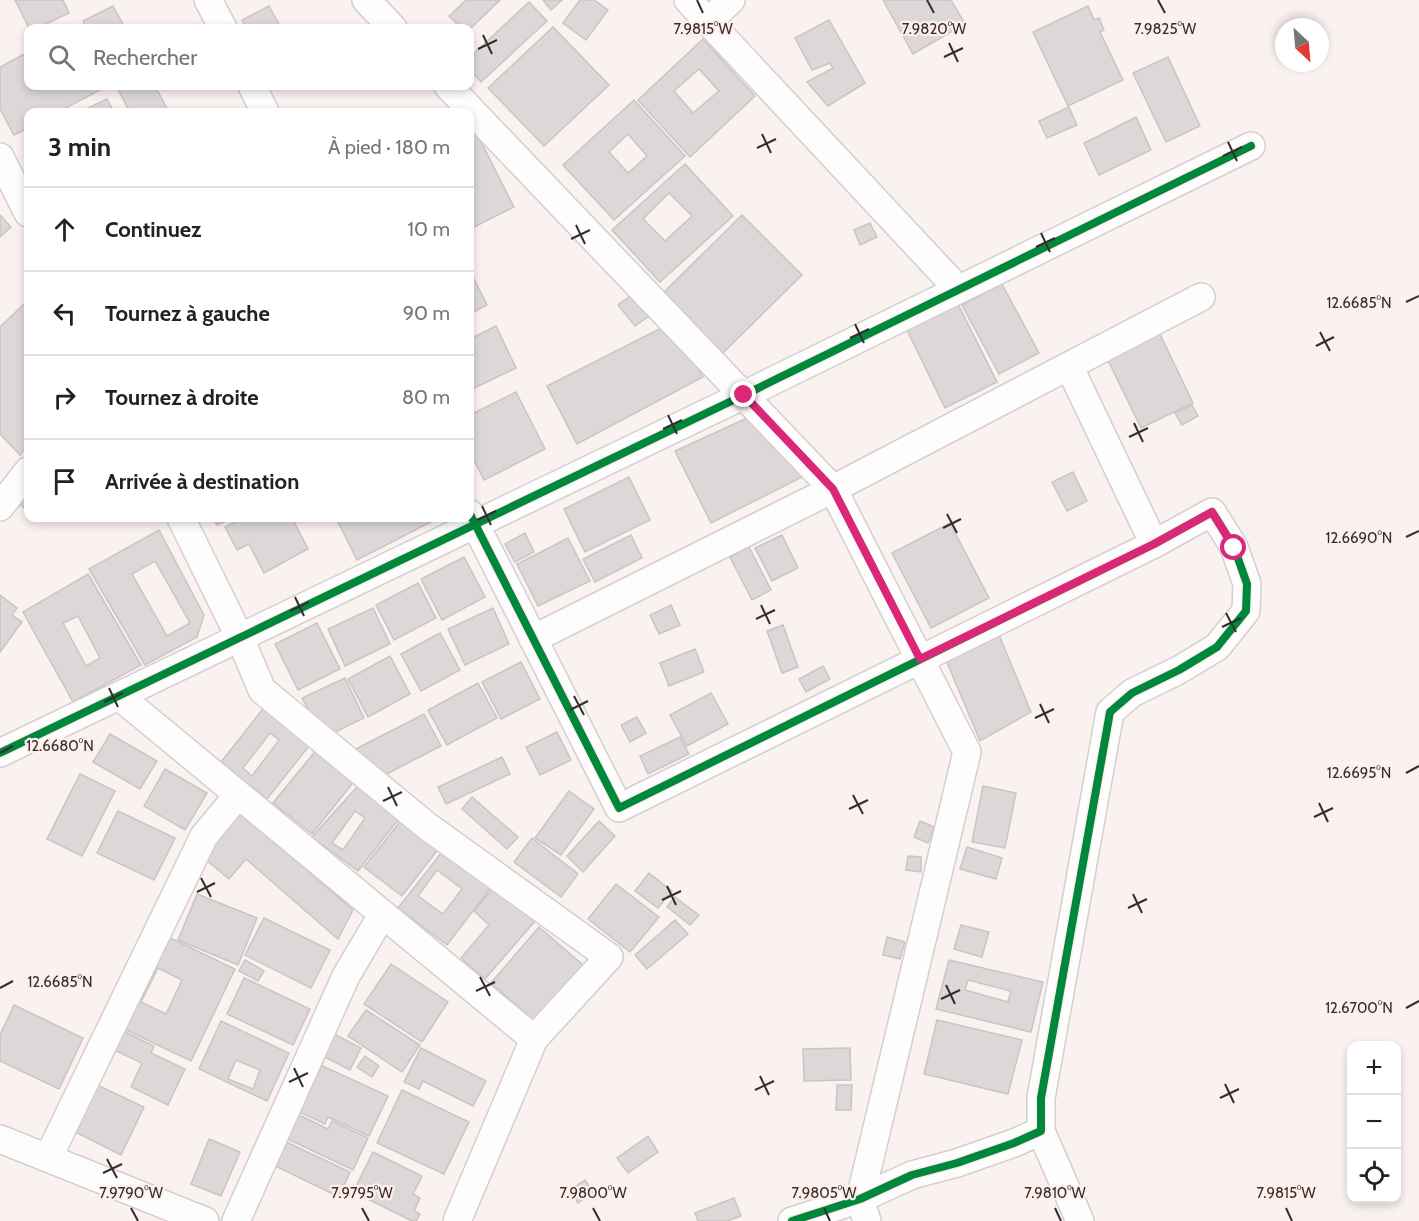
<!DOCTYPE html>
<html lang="fr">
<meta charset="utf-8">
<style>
:root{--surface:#fff;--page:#f2f2f2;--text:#222;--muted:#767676;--line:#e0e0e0}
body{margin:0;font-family:Cabin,sans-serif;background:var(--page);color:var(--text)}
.controls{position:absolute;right:18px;bottom:18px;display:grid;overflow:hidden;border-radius:12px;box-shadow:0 3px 9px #0003}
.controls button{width:54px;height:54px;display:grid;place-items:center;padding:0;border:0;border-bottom:2px solid var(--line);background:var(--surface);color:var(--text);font:30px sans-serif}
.compass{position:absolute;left:1275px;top:18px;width:54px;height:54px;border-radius:50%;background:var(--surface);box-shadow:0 3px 9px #0003;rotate:154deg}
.stop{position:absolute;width:18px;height:18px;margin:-14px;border:4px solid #db2777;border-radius:50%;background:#fff}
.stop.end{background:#db2777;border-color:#fff;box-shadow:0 2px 6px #0008}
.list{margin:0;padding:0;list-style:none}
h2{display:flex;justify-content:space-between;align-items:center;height:78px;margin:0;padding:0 24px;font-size:26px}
h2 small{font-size:20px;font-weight:400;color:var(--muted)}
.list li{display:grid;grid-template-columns:39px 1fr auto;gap:18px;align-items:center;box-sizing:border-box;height:84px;padding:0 24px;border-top:2px solid var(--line)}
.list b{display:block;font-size:22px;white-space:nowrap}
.list em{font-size:20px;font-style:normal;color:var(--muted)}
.icon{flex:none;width:33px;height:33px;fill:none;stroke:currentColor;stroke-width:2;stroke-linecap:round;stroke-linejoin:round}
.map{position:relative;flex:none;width:1419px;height:1221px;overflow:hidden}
.search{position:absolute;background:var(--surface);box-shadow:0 3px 9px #0003;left:24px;top:24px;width:450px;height:66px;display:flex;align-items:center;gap:15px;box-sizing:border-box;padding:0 21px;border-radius:12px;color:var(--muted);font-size:22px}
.panel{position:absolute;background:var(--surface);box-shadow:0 3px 9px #0003;left:24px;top:108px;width:450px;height:414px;border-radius:12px}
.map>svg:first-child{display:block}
.building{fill:#ded7d7;stroke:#ccc4c4;stroke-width:1.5;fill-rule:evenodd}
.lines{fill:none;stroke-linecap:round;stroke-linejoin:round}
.minor-casing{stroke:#d5cecc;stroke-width:30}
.minor{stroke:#fefdfd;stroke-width:27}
.cycleway-casing{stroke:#ffefeb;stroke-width:11}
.cycleway{stroke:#00873e;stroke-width:8}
.route{stroke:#db2777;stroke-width:8}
.ticks{fill:none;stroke:#352e2c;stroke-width:2}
.ticks-label{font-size:15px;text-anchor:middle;fill:#352e2c;stroke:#ffefeb;stroke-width:4.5;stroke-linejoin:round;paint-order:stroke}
</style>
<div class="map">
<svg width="1419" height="1221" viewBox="0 0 1419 1221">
<rect width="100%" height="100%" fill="#faf2f0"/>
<g class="building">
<polygon points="15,0 63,0 69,13 38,28 29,28"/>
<polygon points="466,0 500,0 470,29 461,28 449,16"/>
<polygon points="543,0 562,0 551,10"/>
<polygon points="580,0 594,0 608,10 586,40 563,23"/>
<polygon points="883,0 951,0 965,24 913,54"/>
<polygon points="529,2 547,21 481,82 470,70 470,57"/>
<polygon points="113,6 125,28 86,28 83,21"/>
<polygon points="269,6 281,28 246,28 242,20"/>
<polygon points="1088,6 1094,20 1099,18 1104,30 1100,32 1123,80 1068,106 1033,32"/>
<polygon points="829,20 865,83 828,106 807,82 833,68 830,63 812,70 795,38"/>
<polygon points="553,27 609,85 544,146 488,88"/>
<path d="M703,39L755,96L690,157L638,100ZM699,69L719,91L693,113L674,91Z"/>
<polygon points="28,52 28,86 103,86 104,88 58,112 28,112 28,128 14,135 0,109 0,67"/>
<polygon points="1168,57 1200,126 1166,142 1133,73"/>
<polygon points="116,86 155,86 169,112 130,112"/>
<polygon points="107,99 114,112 90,112 88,108"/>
<path d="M634,100L685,156L614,220L563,165ZM628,134L647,156L628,173L609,152Z"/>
<polygon points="1069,107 1077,125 1047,138 1039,121"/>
<polygon points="1136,117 1151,150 1099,175 1084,143"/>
<polygon points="476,132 514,207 470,229 470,135"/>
<path d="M685,164L733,216L660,282L612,230ZM669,193L692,216L665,241L643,219Z"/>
<polygon points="0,215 11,227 0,237"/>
<polygon points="742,215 802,275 723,353 663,293"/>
<polygon points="870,223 877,237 860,245 854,230"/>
<polygon points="470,271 487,305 470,314"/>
<polygon points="1002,284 1039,353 999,374 962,305"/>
<polygon points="632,295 649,316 635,326 618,305"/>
<polygon points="27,301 28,304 28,444 20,455 0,434 0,327"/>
<polygon points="958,304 997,382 945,408 907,330"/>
<polygon points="673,322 703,377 577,444 547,386"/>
<polygon points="496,326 516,368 470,390 470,339"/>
<polygon points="1157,328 1193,403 1141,428 1105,354"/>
<polygon points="516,392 545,449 484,480 470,452 470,415"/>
<polygon points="1192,405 1198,416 1182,425 1175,413"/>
<polygon points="760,412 806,475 711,523 675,451"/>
<polygon points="1073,472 1087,501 1067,511 1052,482"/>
<polygon points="629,477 650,520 585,552 564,509"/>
<polygon points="28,486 28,511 16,501"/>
<polygon points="213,518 232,518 217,525"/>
<polygon points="242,518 255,518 256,519 259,518 292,518 308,549 264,573 249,544 237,550 225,527"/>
<polygon points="336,518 431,518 433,521 357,560"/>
<polygon points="950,523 989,598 931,628 892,553"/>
<path d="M159,530L204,615L197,637L145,665L89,569ZM155,561L190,623L167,636L132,574Z"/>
<polygon points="525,533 534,552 515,562 505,544"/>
<polygon points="631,535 642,558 595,582 583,559"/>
<polygon points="782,535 798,568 772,581 755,548"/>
<polygon points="568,538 590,581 538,606 517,564"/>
<polygon points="749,547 771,590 752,600 730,557"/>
<polygon points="464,557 485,597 442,620 421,579"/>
<path d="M88,574L141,665L73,702L23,612ZM78,616L100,658L86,666L63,623Z"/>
<polygon points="418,583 436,618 394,640 376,605"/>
<polygon points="0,595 17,608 12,615 22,622 0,652"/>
<polygon points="671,605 680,625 659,634 650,615"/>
<polygon points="373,608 390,644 345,666 328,629"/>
<polygon points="493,608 509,644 465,665 448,629"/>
<polygon points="317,623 340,669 298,690 275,644"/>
<polygon points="783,625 798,667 782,673 767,631"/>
<polygon points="997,630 1031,712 980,741 943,653"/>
<polygon points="440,633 460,670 421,691 401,654"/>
<polygon points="695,649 704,672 669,686 660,663"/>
<polygon points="390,656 410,694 368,717 348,679"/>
<polygon points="521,662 540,699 501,719 482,682"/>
<polygon points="823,666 830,679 806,692 799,679"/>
<polygon points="345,678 364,718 323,738 302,698"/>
<polygon points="478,683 497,718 447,745 428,710"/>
<polygon points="711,693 728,724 687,746 670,715"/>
<path d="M270,700L316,737L267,799L221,762ZM270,733L279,740L252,776L243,768Z"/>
<polygon points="424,714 441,746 377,779 348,753"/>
<polygon points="637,717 646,733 630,742 621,725"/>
<polygon points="557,732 571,760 540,775 526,747"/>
<polygon points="110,734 157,761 140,789 93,762"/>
<polygon points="680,737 689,754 648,774 640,756"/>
<polygon points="322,743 360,774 312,834 273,803"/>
<polygon points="502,757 510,774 446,804 438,787"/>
<polygon points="165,769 207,793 185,830 144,806"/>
<polygon points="80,774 115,791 82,856 47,839"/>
<path d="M365,778L406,810L358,871L312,837ZM355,811L365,818L343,850L332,843Z"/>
<polygon points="983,786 1016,793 1005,848 972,842"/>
<polygon points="569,791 594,809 561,855 535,838"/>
<polygon points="472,797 518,837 507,849 462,809"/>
<polygon points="118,811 175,838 154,880 97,853"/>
<polygon points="238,811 353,910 338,939 246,859 229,879 200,855"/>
<polygon points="403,818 440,847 402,896 364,867"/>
<polygon points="599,821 615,836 583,872 567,856"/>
<polygon points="920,821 934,827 928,843 914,837"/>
<polygon points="532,838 578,874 561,897 514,862"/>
<polygon points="967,847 1002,858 996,879 960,869"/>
<path d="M445,848L493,885L447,945L398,908ZM437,870L462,889L443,914L418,896Z"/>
<polygon points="908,856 921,857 921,872 906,870"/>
<polygon points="649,873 672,891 658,908 635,891"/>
<polygon points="616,884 659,917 630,952 588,919"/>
<polygon points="495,886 535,921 485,979 461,958 489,925 474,911"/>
<polygon points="197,894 257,918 238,965 178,940"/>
<polygon points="675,897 699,915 690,925 667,907"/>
<polygon points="264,918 330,950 311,988 245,955"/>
<polygon points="675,920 688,934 647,969 635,955"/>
<polygon points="961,925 989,932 982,957 954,949"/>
<polygon points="539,927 590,971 541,1027 491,983"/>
<path d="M166,936L235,969L191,1061L122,1028ZM158,968L182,980L166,1014L141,1002Z"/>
<polygon points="887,937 905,942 900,959 883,955"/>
<polygon points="245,960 264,971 258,981 239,971"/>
<path d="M949,960L1043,982L1031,1032L936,1009ZM968,980L1011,991L1008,1002L965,990Z"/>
<polygon points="391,964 448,1002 422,1042 364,1004"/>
<polygon points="244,978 310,1009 293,1045 227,1014"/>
<polygon points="14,1005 83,1038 59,1089 0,1061 0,1035"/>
<polygon points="366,1010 420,1045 402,1072 348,1036"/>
<polygon points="937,1020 1022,1040 1008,1094 924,1074"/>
<path d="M221,1021L289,1053L267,1101L199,1069ZM236,1060L260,1070L253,1089L228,1079Z"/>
<polygon points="121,1030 154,1046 151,1053 185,1069 168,1105 131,1087 142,1063 112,1049"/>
<polygon points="332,1033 361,1048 350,1070 321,1055"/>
<polygon points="421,1048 486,1081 473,1106 423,1081 419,1089 404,1082"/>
<polygon points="850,1048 851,1080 804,1081 803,1049"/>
<polygon points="365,1056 379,1066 372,1077 357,1067"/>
<polygon points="314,1062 388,1096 369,1136 328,1117 325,1124 293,1109"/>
<polygon points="97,1085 144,1107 121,1155 73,1131"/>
<polygon points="837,1085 852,1085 851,1110 836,1110"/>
<polygon points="402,1090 469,1122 444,1174 377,1143"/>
<polygon points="293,1112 328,1129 332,1121 368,1138 353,1170 281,1136"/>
<polygon points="648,1136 658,1152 628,1173 617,1158"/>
<polygon points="209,1139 240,1152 221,1196 191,1184"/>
<polygon points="280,1139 350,1172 339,1197 269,1163"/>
<polygon points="373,1152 422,1176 413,1194 420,1198 414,1211 420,1214 416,1221 412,1221 353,1192"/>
<polygon points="585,1180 593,1192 578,1203 570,1190"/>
<polygon points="734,1198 741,1216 727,1221 698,1221 695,1213"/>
</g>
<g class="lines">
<g class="minor-casing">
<g id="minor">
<polyline points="208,0 223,28"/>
<polyline points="366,0 393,28"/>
<polyline points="688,0 958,289"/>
<polyline points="708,22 731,0"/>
<polyline points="252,86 265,112"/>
<polyline points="448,86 833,489 967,752 860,1199 867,1221"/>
<polyline points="0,157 28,213"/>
<polyline points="1069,366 1154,544"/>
<polyline points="0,507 28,471"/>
<polyline points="470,514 619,808 1154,544 1212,512 1234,547 1247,584 1246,611 1217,647 1179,670 1132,693 1110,712 1041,1098 1041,1131 1014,1143 957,1163 912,1175 860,1199 792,1221"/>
<polyline points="181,518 240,638 262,690 427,826 609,957 534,1039 457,1221"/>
<polyline points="533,639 833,489 1201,297"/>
<polyline points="119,696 534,1039"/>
<polyline points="0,753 744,395 1251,146"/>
<polyline points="1041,1131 1080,1221"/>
<polyline points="0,1139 205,1221"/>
<polyline points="48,1158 204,836 238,795"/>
<polyline points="236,1221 346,976 382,915"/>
</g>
</g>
<use href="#minor" class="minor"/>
<g class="cycleway-casing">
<g id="cycleway">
<polyline points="470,514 619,808 1154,544 1212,512 1234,547 1247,584 1246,611 1217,647 1179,670 1132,693 1110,712 1041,1098 1041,1131 1014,1143 957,1163 912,1175 860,1199 792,1221"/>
<polyline points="0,753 744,395 1251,146"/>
</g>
</g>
<use href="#cycleway" class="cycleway"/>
</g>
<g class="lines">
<polyline class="route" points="744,395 833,489 920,659 1154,544 1212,512 1234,548"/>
</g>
<path class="ticks" d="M697,0L703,13M927,0L934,13M1158,0L1165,13M483,35L492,54M949,43L958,62M478,49L497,40M944,57L963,48M762,134L771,153M1228,142L1237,161M757,148L776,139M1223,156L1242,147M576,225L585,244M1041,233L1050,252M571,239L590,230M1036,247L1055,238M1406,302L1419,296M855,324L864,343M1320,332L1330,351M850,338L869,329M1316,346L1334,337M668,415L677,434M1134,423L1143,442M663,429L682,420M1129,437L1148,428M482,506L491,525M947,514L957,533M477,520L496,511M943,528L961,519M1406,537L1419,531M295,597L304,616M761,605L770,624M290,611L309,602M1226,613L1236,632M756,619L775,610M1222,627L1241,618M109,688L118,707M574,696L584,715M104,702L123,693M1040,704L1049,723M570,710L588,701M1035,718L1054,709M0,753L13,746M1406,773L1419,766M388,787L397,806M853,795L863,814M383,801L402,792M1319,803L1328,822M849,809L868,800M1314,817L1333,808M201,878L211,897M667,886L676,905M197,892L215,883M1133,894L1142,913M662,900L681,891M1128,908L1147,899M480,977L490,996M946,985L955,1004M0,988L13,981M476,991L495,982M941,999L960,990M1406,1008L1419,1001M294,1068L303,1087M760,1076L769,1095M289,1082L308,1073M1225,1084L1234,1103M755,1090L774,1081M1220,1098L1239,1089M107,1159L117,1178M103,1173L122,1164M131,1208L138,1221M362,1208L369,1221M593,1208L600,1221M824,1208L830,1221M1055,1208L1061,1221M1286,1208L1292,1221"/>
<g class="ticks-label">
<text x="703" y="34">7.9815°W</text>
<text x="934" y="34">7.9820°W</text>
<text x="1165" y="34">7.9825°W</text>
<text x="1359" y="308">12.6685°N</text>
<text x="1359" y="543">12.6690°N</text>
<text x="60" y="751">12.6680°N</text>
<text x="1359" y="778">12.6695°N</text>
<text x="60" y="987">12.6685°N</text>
<text x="1359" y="1013">12.6700°N</text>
<text x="131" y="1198">7.9790°W</text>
<text x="362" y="1198">7.9795°W</text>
<text x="593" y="1198">7.9800°W</text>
<text x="824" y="1198">7.9805°W</text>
<text x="1055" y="1198">7.9810°W</text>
<text x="1286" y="1198">7.9815°W</text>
</g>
</svg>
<div class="controls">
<button>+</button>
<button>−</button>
<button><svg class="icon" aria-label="locate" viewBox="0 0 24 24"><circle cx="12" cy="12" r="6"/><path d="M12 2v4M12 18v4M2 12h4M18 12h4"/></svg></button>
</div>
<svg class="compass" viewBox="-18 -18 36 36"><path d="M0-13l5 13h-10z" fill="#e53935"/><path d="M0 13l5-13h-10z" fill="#767676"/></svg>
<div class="stop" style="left:1234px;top:548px"></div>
<div class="stop end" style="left:744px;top:395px"></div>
<div class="search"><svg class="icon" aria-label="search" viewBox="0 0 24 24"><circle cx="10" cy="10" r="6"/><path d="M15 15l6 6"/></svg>Rechercher</div>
<section class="panel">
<h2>3 min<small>À pied · 180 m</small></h2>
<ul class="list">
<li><svg class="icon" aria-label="ahead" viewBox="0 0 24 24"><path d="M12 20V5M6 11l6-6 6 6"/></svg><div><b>Continuez</b></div><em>10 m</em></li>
<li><svg class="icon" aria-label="left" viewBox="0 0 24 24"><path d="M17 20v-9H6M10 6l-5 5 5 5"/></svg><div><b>Tournez à gauche</b></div><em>90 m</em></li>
<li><svg class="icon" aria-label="right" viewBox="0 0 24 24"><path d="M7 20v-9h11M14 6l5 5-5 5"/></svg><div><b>Tournez à droite</b></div><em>80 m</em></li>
<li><svg class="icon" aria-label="arrive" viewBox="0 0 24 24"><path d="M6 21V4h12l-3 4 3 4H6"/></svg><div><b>Arrivée à destination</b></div></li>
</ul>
</section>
</div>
